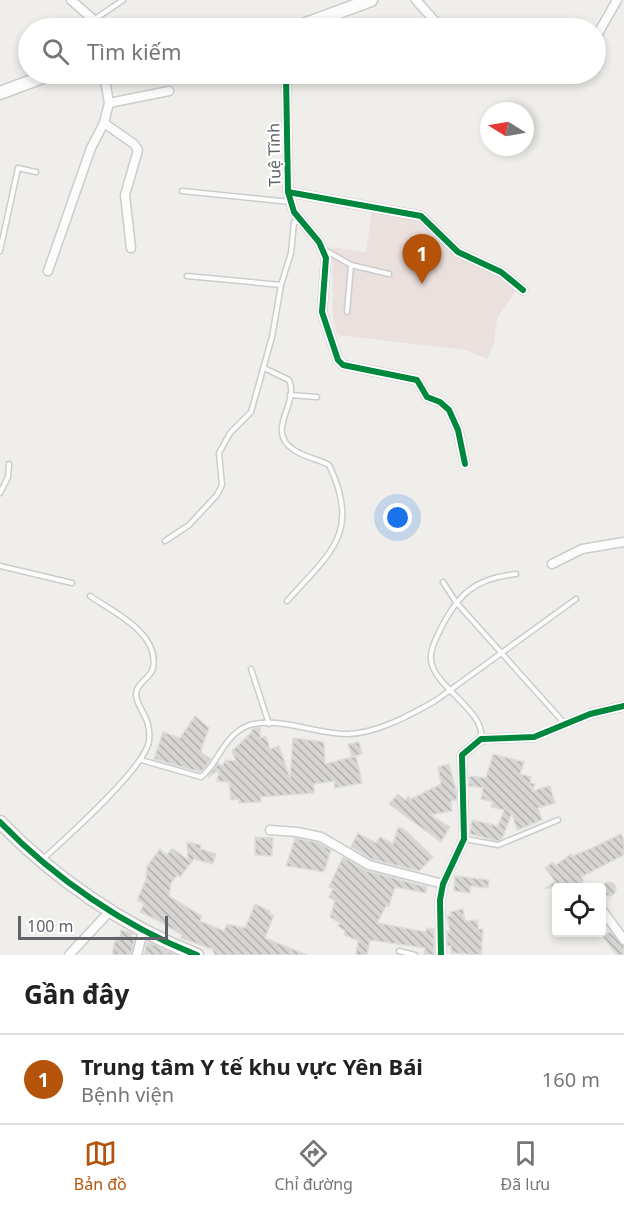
<!DOCTYPE html>
<html lang="vi">
<meta charset="utf-8">
<style>
:root{--surface:#fff;--page:#f2f2f2;--text:#222;--muted:#767676;--line:#e0e0e0;--accent:#b45309}
body{margin:0;font-family:"Noto Sans",sans-serif;background:var(--page);color:var(--text)}
.controls{position:absolute;right:18px;bottom:18px;display:grid;overflow:hidden;border-radius:6px;box-shadow:0 3px 9px #0003}
.controls button{width:54px;height:54px;display:grid;place-items:center;padding:0;border:0;border-bottom:2px solid var(--line);background:var(--surface);color:var(--text);font:30px sans-serif}
.compass{position:absolute;left:480px;top:102px;width:54px;height:54px;border-radius:50%;background:var(--surface);box-shadow:0 3px 9px #0003;rotate:281deg}
.scale{position:absolute;left:18px;bottom:15px;width:150px;box-sizing:border-box;padding-left:6px;border:3px solid #5f6368;border-top:0;font-size:16px;line-height:21px;white-space:nowrap;color:#5f6368;-webkit-text-stroke:4px #fff;paint-order:stroke}
.you{position:absolute;left:398px;top:518px;width:21px;height:21px;margin:-15px;border:4px solid #fff;border-radius:50%;background:#1a73e8;box-shadow:0 0 0 9px #1a73e833}
.badge{display:grid;place-items:center;width:39px;height:39px;border-radius:50%;background:var(--accent);color:#fff;font-size:20px;font-weight:700}
.pin{position:absolute;translate:-50% -50px;filter:drop-shadow(0 2px 3px #0008)}
.pin::after{content:'';position:absolute;top:32px;width:21px;height:18px;background:inherit;clip-path:polygon(0 0,100% 0,50% 100%)}
.list{margin:0;padding:0;list-style:none}
h2{display:flex;justify-content:space-between;align-items:center;height:78px;margin:0;padding:0 24px;font-size:26px}
h2 small{font-size:20px;font-weight:400;color:var(--muted)}
.list li{display:grid;grid-template-columns:39px 1fr auto;gap:18px;align-items:center;box-sizing:border-box;height:90px;padding:0 24px;border-top:2px solid var(--line)}
.list b{display:block;font-size:22px;white-space:nowrap}
.list p{margin:0;font-size:20px;white-space:nowrap;color:var(--muted)}
.list em{font-size:20px;font-style:normal;color:var(--muted)}
.icon{flex:none;width:33px;height:33px;fill:none;stroke:currentColor;stroke-width:2;stroke-linecap:round;stroke-linejoin:round}
.map{position:relative;flex:none;width:624px;height:955px;overflow:hidden}
.search{position:absolute;background:var(--surface);box-shadow:0 3px 9px #0003;left:18px;right:18px;top:18px;height:66px;display:flex;align-items:center;gap:15px;box-sizing:border-box;padding:0 21px;border-radius:33px;color:var(--muted);font-size:22px}
.sheet{height:168px;background:var(--surface)}
nav{display:flex;justify-content:space-around;align-items:center;box-sizing:border-box;height:84px;border-top:2px solid var(--line);background:var(--surface);font-size:16px;color:var(--muted)}
nav a{display:grid;justify-items:center;gap:3px}
nav .on{color:var(--accent)}
.map>svg:first-child{display:block}
.medical{fill:#eae0de}
.building{fill:url(#building-back-hatch);stroke:#deddd9;stroke-width:1.5}
.lines{fill:none;stroke-linecap:round;stroke-linejoin:round}
.lane-casing{stroke:#cbcccc;stroke-width:7}
.street-casing{stroke:#cbcccc;stroke-width:11}
.secondary-casing{stroke:#cacacb;stroke-width:15}
.lane{stroke:#fdfcfc;stroke-width:4}
.street{stroke:#fdfcfc;stroke-width:8}
.secondary{stroke:#fdfcfc;stroke-width:12}
.cycleway-casing{stroke:#fff;stroke-width:10}
.cycleway{stroke:#00873e;stroke-width:6}
.labels{text-anchor:middle;dominant-baseline:central;stroke-width:4.5;stroke-linejoin:round;paint-order:stroke}
.street-label{font-size:16px;fill:#5f6368;stroke:#fff}
</style>
<div class="map">
<svg width="624" height="955" viewBox="0 0 624 955">
<defs>
<pattern id="building-back-hatch" width="6" height="6" patternUnits="userSpaceOnUse" patternTransform="scale(1.5)"><rect width="6" height="6" fill="#d6d5d3"/><path d="M-1 5l2 2M0 0l6 6M5-1l2 2" fill="none" stroke="#b1b0af"/></pattern>
</defs>
<rect width="100%" height="100%" fill="#efeeea"/>
<polygon class="medical" points="372,211 420,218 462,258 505,279 517,289 497,318 494,344 487,359 466,350 337,335 333,315 332,247 366,252"/>
<g class="building">
<polygon points="195,716 209,728 201,749 202,753 211,759 203,770 200,772 154,759 163,732 180,738"/>
<polygon points="260,727 260,738 266,736 270,749 279,746 290,778 293,738 324,742 325,764 356,756 362,783 335,788 334,781 314,784 314,793 260,797 261,802 239,803 239,799 231,800 229,782 217,781 219,770 208,777 218,763 222,766 226,760 236,761 232,751 252,732 252,729"/>
<polygon points="359,742 362,754 352,757 348,744"/>
<polygon points="493,754 524,762 520,774 531,777 530,783 535,784 532,791 550,786 555,803 538,808 542,820 517,830 512,813 502,839 498,841 470,834 472,820 498,826 504,810 491,807 493,802 481,799 483,788 469,786 469,776 486,778"/>
<polygon points="449,764 456,790 457,800 451,801 452,811 430,815 450,827 441,842 389,804 398,794 405,800 408,796 411,799 441,784 438,767"/>
<polygon points="398,827 404,829 433,857 419,871 371,859 351,847 358,833 376,843 380,837 393,844"/>
<polygon points="621,834 624,841 624,855 581,877 584,881 575,888 546,888 555,881 545,868 553,862 556,865 571,854 572,856 592,848"/>
<polygon points="255,837 273,838 272,856 255,855"/>
<polygon points="295,838 319,843 331,850 324,872 286,866"/>
<polygon points="187,842 201,845 200,849 216,854 213,864 194,859 180,877 177,875 171,883 169,896 202,916 200,921 224,931 227,924 245,928 255,904 270,911 270,914 274,915 265,938 307,955 215,955 212,949 181,938 182,935 159,921 140,912 144,904 137,900 146,880 147,866 160,849 167,855 172,848 188,860"/>
<polygon points="343,857 367,871 427,887 426,893 395,887 389,906 386,906 377,923 426,932 427,928 434,929 434,955 424,955 425,948 370,940 367,955 356,955 358,941 345,935 345,931 338,926 340,923 330,917 335,901 329,897 333,889 329,887"/>
<polygon points="455,876 489,880 488,888 471,886 470,893 454,891"/>
<circle cx="609" cy="889" r="7"/>
<polygon points="463,909 465,921 478,920 478,929 483,929 481,955 451,953 451,946 447,946 447,931 450,931 447,916 451,916 450,912"/>
<polygon points="121,930 132,933 131,939 134,940 131,955 112,955 116,937 120,937"/>
<polygon points="610,932 624,946 624,955 617,955 603,937"/>
<polygon points="147,942 148,942 176,955 144,955"/>
</g>
<g class="lines">
<g class="lane-casing">
<g id="lane">
<polyline points="95,19 123,0"/>
<polyline points="182,191 290,202"/>
<polyline points="325,250 351,265 389,274"/>
<polyline points="0,251 18,168 36,172"/>
<polyline points="187,276 281,285"/>
<polyline points="347,312 351,265"/>
<path d="M264,368L289,380C300,404 264,430 294,450C304,457 318,459 329,465C362,533 329,554 287,601"/>
<polyline points="290,395 317,397"/>
<polyline points="0,493 8,477 9,464"/>
<polyline points="165,541 189,525 217,495 222,485 219,453 230,433 251,412 272,337 281,285 291,253 294,222 300,222"/>
<polyline points="0,566 72,583"/>
<polyline points="443,582 456,602 565,724"/>
<polyline points="251,669 269,724"/>
<path d="M481,739C486,713 440,690 432,665C428,653 435,641 440,630C458,594 475,578 516,574"/>
<path d="M141,760L201,777C216,767 223,736 247,726C275,715 319,735 348,734C378,733 410,715 435,701L576,599"/>
<polyline points="465,839 498,845 558,820"/>
<path d="M43,859C65,839 146,767 149,741C152,717 136,708 136,694C136,683 151,678 153,668C160,633 113,612 90,596"/>
<polyline points="399,951 415,955"/>
</g>
</g>
<g class="street-casing">
<g id="street">
<polyline points="71,0 94,20 99,28"/>
<polyline points="416,0 441,28"/>
<polyline points="596,37 617,0"/>
<polyline points="286,74 288,192 294,212 319,242 326,258 322,312 338,360 343,365 417,380 427,397 440,402 449,410 458,430 465,464"/>
<polyline points="521,74 561,74"/>
<polyline points="109,103 169,91"/>
<polyline points="104,123 134,144 138,150 125,195 131,248"/>
<polyline points="288,192 421,216 458,252 501,272 523,290"/>
<polyline points="48,271 91,148 104,123 109,103 104,74"/>
<polyline points="552,564 582,549 624,542"/>
<polyline points="270,830 297,832 321,837 369,865 443,884"/>
<polyline points="602,910 624,940"/>
<polyline points="69,955 111,910"/>
<polyline points="137,955 143,930"/>
<polyline points="441,955 440,900 443,884 464,839 462,755 481,739 534,737 590,714 624,706"/>
</g>
</g>
<g class="secondary-casing">
<g id="secondary">
<polyline points="295,28 371,0"/>
<polyline points="0,93 51,74"/>
<path d="M0,822C54,878 125,927 197,955"/>
</g>
</g>
<use href="#lane" class="lane"/>
<use href="#street" class="street"/>
<use href="#secondary" class="secondary"/>
<g class="cycleway-casing">
<g id="cycleway">
<polyline points="286,74 288,192 294,212 319,242 326,258 322,312 338,360 343,365 417,380 427,397 440,402 449,410 458,430 465,464"/>
<polyline points="288,192 421,216 458,252 501,272 523,290"/>
<path d="M0,822C54,878 125,927 197,955"/>
<polyline points="441,955 440,900 443,884 464,839 462,755 481,739 534,737 590,714 624,706"/>
</g>
</g>
<use href="#cycleway" class="cycleway"/>
</g>
<g class="labels">
<g class="street-label">
<text transform="translate(274 155) rotate(-91)">Tuệ Tĩnh</text>
</g>
</g>
</svg>
<div class="controls">
<button><svg class="icon" aria-label="locate" viewBox="0 0 24 24"><circle cx="12" cy="12" r="6"/><path d="M12 2v4M12 18v4M2 12h4M18 12h4"/></svg></button>
</div>
<svg class="compass" viewBox="-18 -18 36 36"><path d="M0-13l5 13h-10z" fill="#e53935"/><path d="M0 13l5-13h-10z" fill="#767676"/></svg>
<div class="scale">100 m</div>
<div class="you"></div>
<div class="pin badge" style="left:422px;top:284px">1</div>
<div class="search"><svg class="icon" aria-label="search" viewBox="0 0 24 24"><circle cx="10" cy="10" r="6"/><path d="M15 15l6 6"/></svg>Tìm kiếm</div>
</div>
<section class="sheet">
<h2>Gần đây<small></small></h2>
<ul class="list">
<li><span class="badge">1</span><div><b>Trung tâm Y tế khu vực Yên Bái</b><p>Bệnh viện</p></div><em>160 m</em></li>
</ul>
</section>
<nav>
<a class="on"><svg class="icon" aria-label="map" viewBox="0 0 24 24"><path d="M3 6l6-2 6 2 6-2v14l-6 2-6-2-6 2zM9 4v14M15 6v14"/></svg>Bản đồ</a>
<a><svg class="icon" aria-label="directions" viewBox="0 0 24 24"><path d="M12 3l9 9-9 9-9-9zM9 14v-3h6M13 9l2 2-2 2"/></svg>Chỉ đường</a>
<a><svg class="icon" aria-label="saved" viewBox="0 0 24 24"><path d="M7 4h10v16l-5-4-5 4z"/></svg>Đã lưu</a>
</nav>
